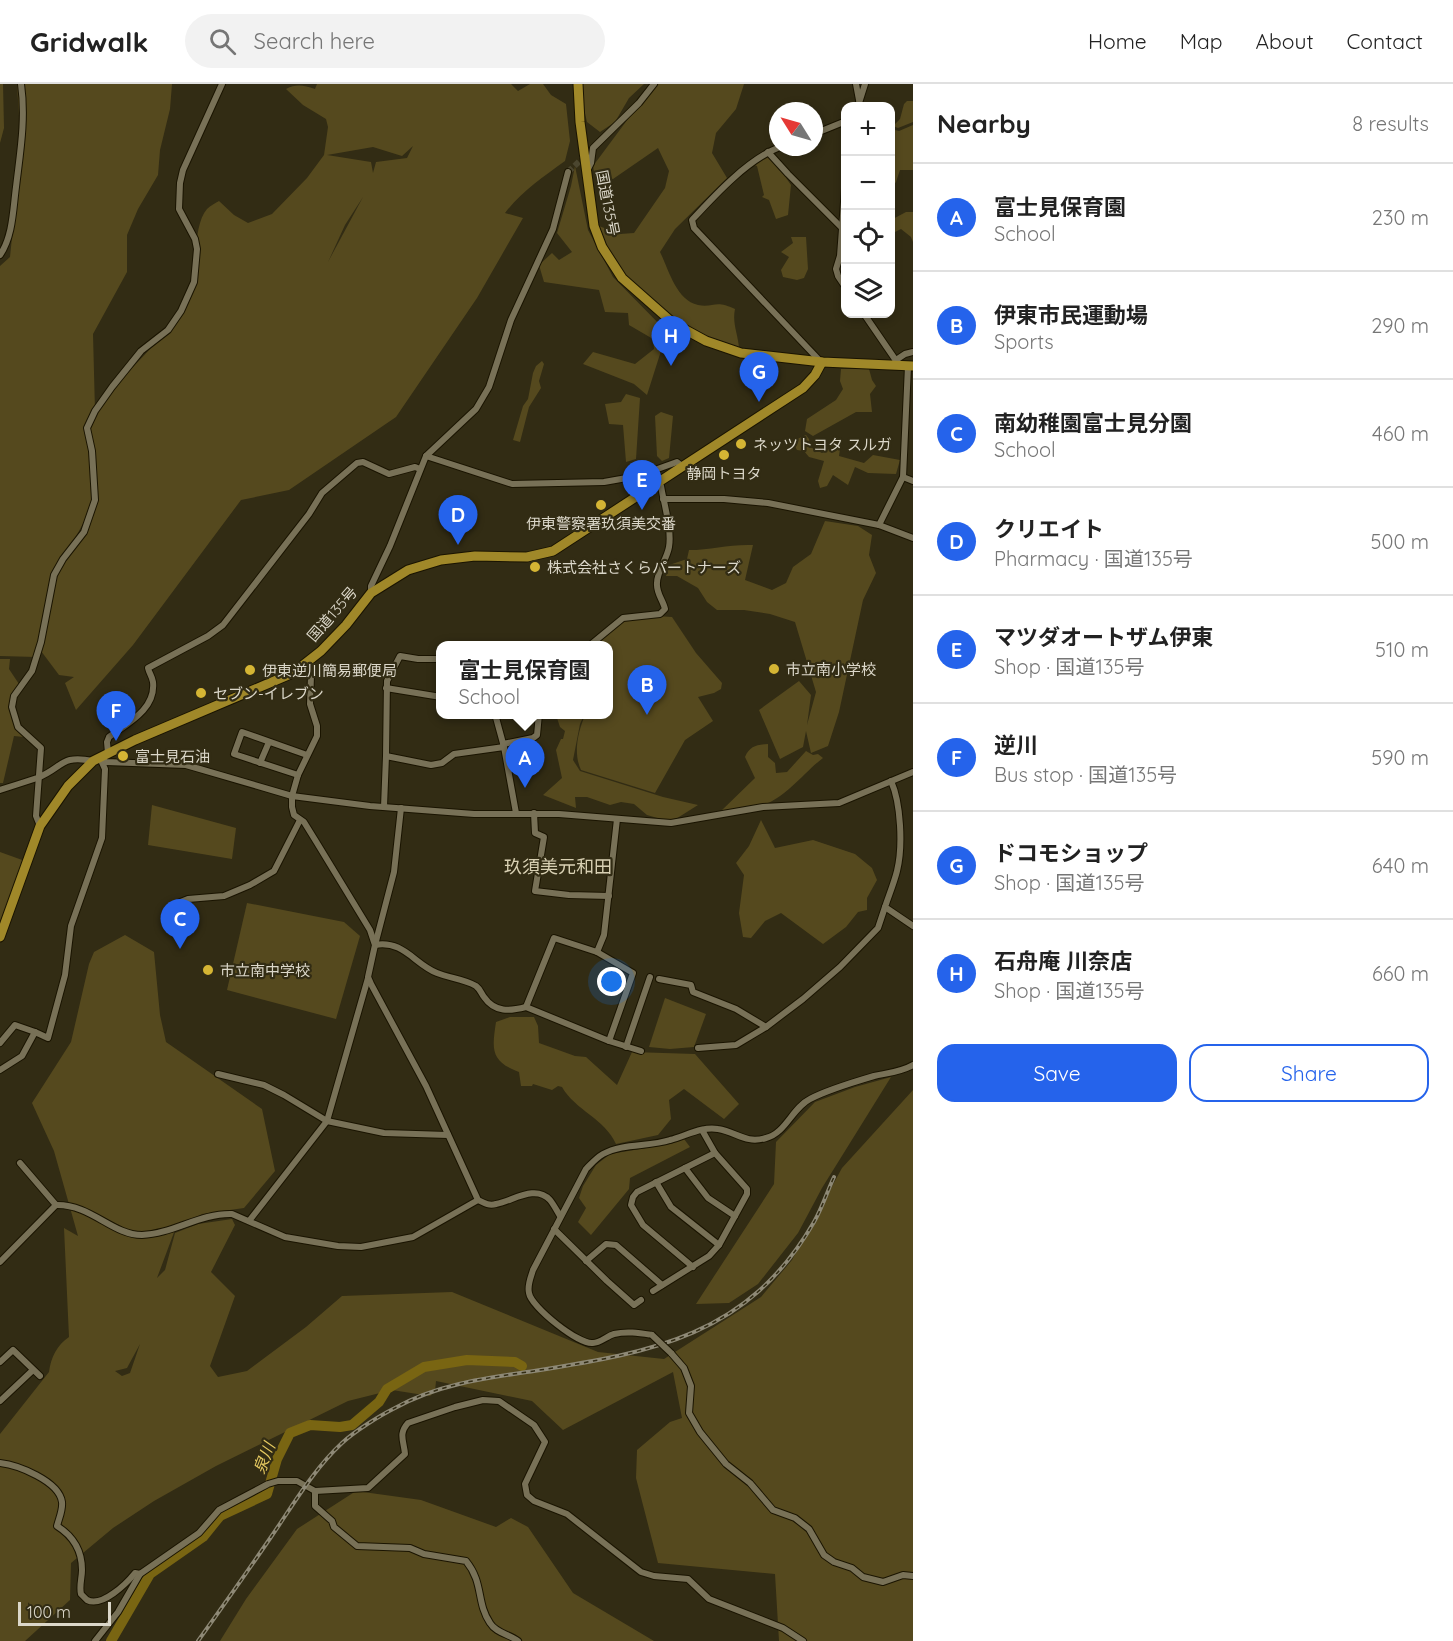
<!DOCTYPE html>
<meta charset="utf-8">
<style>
:root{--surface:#fff;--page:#f2f2f2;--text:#222;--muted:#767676;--line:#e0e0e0;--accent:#2563eb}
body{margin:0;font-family:Quicksand,"Noto Sans JP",sans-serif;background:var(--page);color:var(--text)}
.controls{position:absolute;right:18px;top:18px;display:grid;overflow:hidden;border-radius:12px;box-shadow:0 3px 9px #0003}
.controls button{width:54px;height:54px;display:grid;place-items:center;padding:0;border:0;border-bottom:2px solid var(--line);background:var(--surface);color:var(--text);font:30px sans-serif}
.compass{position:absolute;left:769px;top:18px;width:54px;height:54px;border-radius:50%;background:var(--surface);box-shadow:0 3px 9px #0003;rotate:307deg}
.scale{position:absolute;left:18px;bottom:15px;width:93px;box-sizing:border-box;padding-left:6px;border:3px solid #dbd7c9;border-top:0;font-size:16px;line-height:21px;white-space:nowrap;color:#dbd7c9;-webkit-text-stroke:4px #322c14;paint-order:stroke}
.you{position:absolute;left:612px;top:898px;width:21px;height:21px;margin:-15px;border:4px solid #fff;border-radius:50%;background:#1a73e8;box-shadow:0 0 0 9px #1a73e833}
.badge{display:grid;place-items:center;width:39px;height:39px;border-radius:50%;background:var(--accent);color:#fff;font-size:20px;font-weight:700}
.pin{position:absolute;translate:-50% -50px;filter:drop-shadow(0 2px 3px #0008)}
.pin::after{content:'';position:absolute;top:32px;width:21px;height:18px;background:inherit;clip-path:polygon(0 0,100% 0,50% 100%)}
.popup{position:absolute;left:436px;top:557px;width:177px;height:78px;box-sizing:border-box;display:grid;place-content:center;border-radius:12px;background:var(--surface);filter:drop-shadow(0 2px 4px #0005);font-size:20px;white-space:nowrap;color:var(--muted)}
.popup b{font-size:22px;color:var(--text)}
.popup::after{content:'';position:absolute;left:50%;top:100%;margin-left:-12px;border:12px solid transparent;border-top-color:var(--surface)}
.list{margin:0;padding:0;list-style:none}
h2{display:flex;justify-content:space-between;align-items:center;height:78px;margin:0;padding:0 24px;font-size:26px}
h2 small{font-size:20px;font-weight:400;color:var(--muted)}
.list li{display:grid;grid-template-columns:39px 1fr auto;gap:18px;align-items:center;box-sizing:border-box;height:108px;padding:0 24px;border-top:2px solid var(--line)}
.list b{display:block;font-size:22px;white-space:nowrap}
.list p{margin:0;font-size:20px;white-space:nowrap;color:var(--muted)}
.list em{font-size:20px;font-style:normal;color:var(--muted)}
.actions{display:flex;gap:12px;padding:18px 24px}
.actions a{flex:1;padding:14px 0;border:2px solid var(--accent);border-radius:18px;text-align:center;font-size:21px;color:var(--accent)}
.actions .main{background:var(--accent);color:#fff}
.icon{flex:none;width:33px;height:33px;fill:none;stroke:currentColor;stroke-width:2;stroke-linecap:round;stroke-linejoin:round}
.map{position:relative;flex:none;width:913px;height:1557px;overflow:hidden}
header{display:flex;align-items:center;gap:36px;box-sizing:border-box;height:84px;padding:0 30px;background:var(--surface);border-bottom:2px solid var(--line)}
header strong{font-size:28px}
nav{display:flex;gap:33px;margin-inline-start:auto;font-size:21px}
.search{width:420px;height:54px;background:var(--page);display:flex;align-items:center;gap:15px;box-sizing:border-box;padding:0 21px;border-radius:33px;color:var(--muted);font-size:22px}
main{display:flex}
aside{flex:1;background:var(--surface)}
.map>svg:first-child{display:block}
.green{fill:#55491e;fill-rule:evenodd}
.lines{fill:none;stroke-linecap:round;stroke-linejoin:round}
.river{stroke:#796512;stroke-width:10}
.minor-tunnel{stroke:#4b462f;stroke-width:6;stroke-dasharray:6 3;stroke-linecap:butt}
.minor-casing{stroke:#1a1400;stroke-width:8}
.highway-casing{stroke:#1a1400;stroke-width:11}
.minor{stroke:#787157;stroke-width:6}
.highway{stroke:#a08829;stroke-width:9}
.rail-casing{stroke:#8e8976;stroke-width:4}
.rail{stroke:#322c14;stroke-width:1.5;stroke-dasharray:4.5;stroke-linecap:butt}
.minor-bridge-casing{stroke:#1a1400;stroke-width:8;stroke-linecap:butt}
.minor-bridge{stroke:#787157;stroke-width:6}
.poi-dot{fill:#d5b534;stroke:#322c14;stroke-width:2}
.labels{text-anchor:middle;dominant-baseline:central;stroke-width:4.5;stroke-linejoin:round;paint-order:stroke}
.street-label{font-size:15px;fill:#dbd7c9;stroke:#322c14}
.poi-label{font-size:15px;fill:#dbd7c9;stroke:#322c14;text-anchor:start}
.water-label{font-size:16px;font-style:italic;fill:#e5c960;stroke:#322c14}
.quarter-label{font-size:18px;fill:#d8d0b3;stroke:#322c14}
</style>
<header>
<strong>Gridwalk</strong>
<div class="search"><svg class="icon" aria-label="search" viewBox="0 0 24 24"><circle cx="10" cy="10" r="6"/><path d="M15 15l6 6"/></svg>Search here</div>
<nav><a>Home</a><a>Map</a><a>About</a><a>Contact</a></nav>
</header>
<main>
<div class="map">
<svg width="913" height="1557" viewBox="0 0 913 1557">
<rect width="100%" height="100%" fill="#322c14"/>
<g class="green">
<polygon points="0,0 3,0 4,44 0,59"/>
<path d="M17,0H172L170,25L160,66L158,91L138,125L127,151V188L93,250L95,327C124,286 167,257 188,211C198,188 192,142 207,125C210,122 215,119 219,117L234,131L248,139L272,130L307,94L324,71L328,43L326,35L303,21L286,5C296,0 303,1 315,5L317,0H511L518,7L530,0H543L551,11L566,20L570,57L565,77C543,93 521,108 505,129L523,134L477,214L396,333L289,406L241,416L133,561L76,626L65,599L74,593L59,591L41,567L36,573L0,572V182L10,173L21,64ZM413,62L407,74L376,78L373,89L371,78L327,71L373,63L402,72ZM363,113L328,178L345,141ZM93,421L80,458L66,475V471Z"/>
<polygon points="578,0 644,0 629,14 615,38 600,48 587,38"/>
<path d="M654,0H744L736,25L716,49L712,69L727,94L675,145L660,168C669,186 676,216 698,221C714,224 715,215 735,225C732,239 738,250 739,264L705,254L656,224L628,199L598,151L599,142L620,150L634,149L665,104L669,87L658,64L613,95L595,93L593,82Z"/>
<polygon points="907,17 913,17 913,38 898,44 893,42 900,35 904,20"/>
<polygon points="913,41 913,86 900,86 896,98 891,105 891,76 895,65 891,58 891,45 899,47"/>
<polygon points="768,68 791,101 788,131 776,135 769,116 762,113 764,111 757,82 752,80"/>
<polygon points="575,82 588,146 613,193 667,248 647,311 634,300 583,280 593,268 635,280 654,265 653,255 629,241 628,229 605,228 599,206 544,198 539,181 552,169 559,176 572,168 557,149 571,102"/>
<polygon points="906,128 913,128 913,158 911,153 901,145 893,149 891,146 891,136"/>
<polygon points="791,153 806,153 808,185 804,194 797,196 783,193 781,186 789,173 781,168 793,159"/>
<polygon points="542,277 544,280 539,297 541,304 529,323 520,358 513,356 523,322 528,315 533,289 536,282"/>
<polygon points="841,285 869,285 872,296 876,302 870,310 872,328 856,328 813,352 805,347 807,335 836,316 843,305 840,297"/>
<polygon points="626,310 640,314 636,375 626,378 623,341 609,340 605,320 621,318"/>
<polygon points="661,328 673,332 669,374 662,377 657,372 655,332"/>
<polygon points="806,351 809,355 810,363 822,369 833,363 840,365 839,372 864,379 873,371 900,376 896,390 868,389 855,383 848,401 833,391 827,402 820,404 818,397 824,377 809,373 804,367 797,366 794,360 795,356"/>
<path d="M825,437L858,442L872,451L869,471L876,489L863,516L839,628L828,662L811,669L806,647L803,663L780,675L759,626L799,597L811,611L807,641L816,608L795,538L770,530L744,526H717L707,518L698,504L677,492H666L669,481L687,475L689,466C711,466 730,460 753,461L745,496L772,506L786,499L793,483L811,470Z"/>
<path d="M641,531L672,533L696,569L722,599L721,605L714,609L698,613L713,637L685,656L655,709L581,686C573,669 578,648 585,631L609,630V562L589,561L611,542Z"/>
<path d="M0,575H10L9,585L19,600C12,619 14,636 24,653L14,652L3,699H0Z"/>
<polygon points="559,631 584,631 580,640 573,676 580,687 663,713 698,721 671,738 647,731 634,720 621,718 610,721 587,713 575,713 576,724 543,711 562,694 556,666 561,655 563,655 565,647 560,643 557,634"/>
<path d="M768,660V673L775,679L776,689L787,688L806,667L813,671L818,670L823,674C803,689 787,713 763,721C750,726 734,726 720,728L755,694L745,673C750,662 756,661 768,660Z"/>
<polygon points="152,721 236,744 232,775 148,761"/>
<polygon points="761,736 775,764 813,756 855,770 872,784 877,796 867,814 867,826 858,828 846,843 823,860 781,829 765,837 751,854 743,853 739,829 744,791 736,779 749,762"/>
<polygon points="0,768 25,777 0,846"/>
<polygon points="247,819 344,838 360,852 336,935 227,906"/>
<path d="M125,851L154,868L160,931L166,958L262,1025L275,1087L244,1124L202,1130L176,1143L157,1194L165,1186L175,1149L198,1140L232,1135L235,1141L211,1188L235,1212L210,1282L218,1293L247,1287L306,1243L342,1212L452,1208L598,1268L664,1275L761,1213L792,1176L842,1084L913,1006V1557H779L775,1490L658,1479L636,1394L637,1366L670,1338L682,1334L673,1288L563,1346L532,1317L436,1297L435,1307L430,1312L392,1306L348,1317L216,1382L154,1417L113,1444L71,1479L70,1516L25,1557H0V1350L49,1288C51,1273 57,1261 69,1253L64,1144L78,1152L54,1067L32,1019L71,958L89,880L94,868ZM140,1260L130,1289L122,1292L115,1287L127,1284Z"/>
<polygon points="665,914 706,930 694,963 670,965 649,963"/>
<path d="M510,933H534L538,942L539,959L575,972L586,973L617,1001L632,968L695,970L739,1020L724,1035L684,1005L669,1016L671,1035L658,1051L616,1060C605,1035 575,1026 562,1003L558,1002L552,1006L533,1000L532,1002H521L519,988C490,977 492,965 496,938Z"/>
<polygon points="891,993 822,1104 798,1149 758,1200 729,1219 696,1220 774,1100 776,1058 815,1018 855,1003"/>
<polygon points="684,1055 690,1063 630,1094 629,1105 591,1151 578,1138 586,1124 579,1114 583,1102 596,1081 610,1070 670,1060"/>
<polygon points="356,1407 421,1416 496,1443 511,1434 528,1443 573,1509 654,1557 220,1557 246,1515 297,1445"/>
</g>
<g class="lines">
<polyline class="river" points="111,1557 150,1490 203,1453 220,1432 267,1410 277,1375 290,1349 310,1341 340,1343 352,1341 379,1318 387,1305 424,1283 467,1276 515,1278 522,1282"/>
<polyline class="minor-tunnel" points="568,88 585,72"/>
<g class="minor-casing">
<g id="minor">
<polyline points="856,0 859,16"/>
<polyline points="858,22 865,0"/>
<polyline points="814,50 846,37"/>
<path d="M780,63C748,75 715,111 692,136L694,144L821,278"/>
<polyline points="768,68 788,90 842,144"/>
<polyline points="587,87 591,79 593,64 639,19 654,0"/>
<polyline points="846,91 840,172 836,185 838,192 846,204"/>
<path d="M0,171C13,152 13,125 16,103C20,69 26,35 21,0"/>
<polyline points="864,230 899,281"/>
<polyline points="896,276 905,270 913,268"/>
<polyline points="426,372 512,400 604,398 638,392 677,378 682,382"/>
<polyline points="903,393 913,397"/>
<polyline points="663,415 724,415 768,419 879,441 913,454"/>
<polyline points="879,441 903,393 908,282"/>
<polyline points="371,509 371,502 390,462 426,372 476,325 489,303 511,236 553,145 568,88"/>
<path d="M589,562L623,534L660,530L665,525C663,516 656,509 657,499C657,487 667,475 669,463C672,446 664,420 661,402L658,399"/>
<path d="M305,581L311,592L310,620L317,642V652L298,691L292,712V723L294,731L304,738L317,759L370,846L375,861L368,893L371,900L426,1002L478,1116C484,1119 489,1122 496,1120C513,1117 535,1100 550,1116C554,1121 557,1127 560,1132"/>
<polyline points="386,604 441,613"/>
<polyline points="495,630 504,663 516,729"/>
<polyline points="503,660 533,654 537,651 539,630"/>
<path d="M108,669L107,658L109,653C128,639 156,625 153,598C152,592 149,589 148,584L208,552L223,541L309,430L322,409L357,379L363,378L389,390L415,383L420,385"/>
<polyline points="386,672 387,597 400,572 418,575 441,575"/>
<polyline points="100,674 106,678 186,681 292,712 370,722 474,730 559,730 671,739 763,723 839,719 913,688"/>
<polyline points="260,679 269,658"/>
<polyline points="298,691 234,670 242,648 307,671"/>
<path d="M891,697C901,719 903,763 897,787C894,799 889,811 885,823L913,842"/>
<path d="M0,706C12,702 25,698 37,694C63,684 60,670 93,677"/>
<polyline points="384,723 386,672 431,681 442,679 454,670 504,663"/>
<path d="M401,724L394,788L375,861C404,856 414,880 437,889C449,894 465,895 476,902C480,905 481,909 484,913C495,929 510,927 526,923L609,957L641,967"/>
<polyline points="534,729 535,749 544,753 535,807 569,811 609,812"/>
<polyline points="40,742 36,732 41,664 18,643 12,623 14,612 32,587 41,558 54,491 63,475 84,448 95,416 92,367 87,344 95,327 112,303 141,267 168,246 181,227 194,198 197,165 195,155 179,125 180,99 183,86 222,0"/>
<polyline points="173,821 188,815 224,812 250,801 274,787 300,736"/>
<polyline points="597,868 604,851 617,735"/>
<polyline points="659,895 691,901 693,908 736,925 766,943"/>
<polyline points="526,923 554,854 597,868 633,889 609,957"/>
<polyline points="0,959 15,941 35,948"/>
<polyline points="626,963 650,893"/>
<polyline points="698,964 736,961 766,943 803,915 840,883 878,844 885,823"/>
<polyline points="0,986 22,972 35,948 48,954 65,891 71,842 102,754 105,685 100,674"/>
<polyline points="218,990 264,1001 284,1011 327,1037 384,1049 448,1051"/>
<polyline points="20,1079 56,1121"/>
<polyline points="685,1084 708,1114 735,1132"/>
<polyline points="656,1098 671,1123 719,1161"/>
<polyline points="249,1137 327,1037 368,894"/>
<polyline points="554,1145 607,1197 634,1221 641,1216"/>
<polyline points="586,1177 606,1160 616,1161 662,1201"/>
<path d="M0,1178L56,1121C91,1120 112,1151 142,1151C173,1150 200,1129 232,1130L285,1153L338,1162L361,1163L413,1153L478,1116"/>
<polyline points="693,1183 643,1141 631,1121 633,1113 637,1108 715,1069"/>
<polyline points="653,1207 709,1172 719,1161 747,1110 747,1105 715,1069 702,1046"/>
<path d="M652,1251C639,1249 627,1247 614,1250C607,1252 600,1259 593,1259C579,1261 531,1223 529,1209C527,1201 531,1193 533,1186L586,1085C592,1079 596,1074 603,1070C623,1059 649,1063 670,1056C686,1052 702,1042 718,1045C737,1048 745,1060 766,1054C786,1049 792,1024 810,1015C825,1007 857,997 874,992C888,989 901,988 913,981"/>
<polyline points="671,1269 684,1284 691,1302 689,1329 700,1348 726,1380 750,1399 773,1426 795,1434 809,1445 824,1471 834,1478 852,1484 863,1493 883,1498 903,1491 913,1492"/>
<polyline points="0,1278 13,1266 40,1292"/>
<polyline points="0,1317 33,1286"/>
<path d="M0,1379C18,1381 59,1397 62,1418C63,1426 59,1434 57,1442C73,1452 82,1466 82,1486C82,1494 79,1502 81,1510C81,1510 87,1516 87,1516C102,1524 127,1499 135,1489L140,1490L199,1449L219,1426L268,1400L278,1397H297L315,1407L368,1404L405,1370C404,1357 398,1350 408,1339L455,1323L483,1316L499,1317L534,1341L545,1358L525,1400L527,1411L534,1417L567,1430L641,1488L654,1492L688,1495L709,1515L783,1544L803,1557"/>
<path d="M315,1407V1422L332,1437L334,1443L357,1462L410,1464L424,1470L466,1477C484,1499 476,1518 490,1539C496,1549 509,1550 518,1557"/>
<polyline points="95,1557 118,1528 140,1490"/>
</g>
</g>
<g class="highway-casing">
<g id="highway">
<polyline points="578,0 580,38 594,142 602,163 622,194 673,239 706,257 741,269 822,278 913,282"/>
<polyline points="0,853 40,742 68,702 93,677 135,656 293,589 321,567 346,541 371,509 408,486 441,476 475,472 527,473 553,467 803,304 815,291 822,278"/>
</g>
</g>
<use href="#minor" class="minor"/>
<use href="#highway" class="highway"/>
<g class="rail-casing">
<path id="rail" d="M198,1557C223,1522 247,1488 271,1453C293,1421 313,1386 342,1359C355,1347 379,1332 395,1324C438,1300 486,1294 534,1287C653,1268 748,1252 814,1138C822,1124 827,1108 834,1093"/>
</g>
<use href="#rail" class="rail"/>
<g class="minor-bridge-casing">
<polyline id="minor-bridge" points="652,1251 671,1269"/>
</g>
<use href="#minor-bridge" class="minor-bridge"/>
</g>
<g class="poi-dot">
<circle cx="741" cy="360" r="6"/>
<circle cx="724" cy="371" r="6"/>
<circle cx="601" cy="421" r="6"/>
<circle cx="535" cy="483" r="6"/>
<circle cx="774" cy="585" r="6"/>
<circle cx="250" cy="586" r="6"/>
<circle cx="201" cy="609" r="6"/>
<circle cx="123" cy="672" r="6"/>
<circle cx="208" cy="886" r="6"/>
</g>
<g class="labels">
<g class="street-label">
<text transform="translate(608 119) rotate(79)">国道135号</text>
<text transform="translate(332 530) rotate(-49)">国道135号</text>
</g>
<g class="poi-label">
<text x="753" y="360">ネッツトヨタ スルガ</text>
<text x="724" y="389" text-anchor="middle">静岡トヨタ</text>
<text x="601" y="439" text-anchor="middle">伊東警察署玖須美交番</text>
<text x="547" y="483">株式会社さくらパートナーズ</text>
<text x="786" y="585">市立南小学校</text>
<text x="262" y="586">伊東逆川簡易郵便局</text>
<text x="213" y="609">セブン-イレブン</text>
<text x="135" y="672">富士見石油</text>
<text x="220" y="886">市立南中学校</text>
</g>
<g class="water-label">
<text transform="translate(264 1374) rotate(-69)">泉川</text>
</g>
<g class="quarter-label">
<text x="558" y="782">玖須美元和田</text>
</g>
</g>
</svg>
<div class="controls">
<button>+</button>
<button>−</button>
<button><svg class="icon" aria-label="locate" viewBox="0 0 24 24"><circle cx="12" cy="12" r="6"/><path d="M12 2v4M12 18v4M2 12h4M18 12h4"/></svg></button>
<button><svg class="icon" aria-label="layers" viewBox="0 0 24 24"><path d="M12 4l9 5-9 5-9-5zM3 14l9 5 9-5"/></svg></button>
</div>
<svg class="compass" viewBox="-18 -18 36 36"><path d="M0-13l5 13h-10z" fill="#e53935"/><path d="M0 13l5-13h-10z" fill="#767676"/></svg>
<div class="scale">100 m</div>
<div class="you"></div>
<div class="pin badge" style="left:525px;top:704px">A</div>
<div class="popup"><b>富士見保育園</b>School</div>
<div class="pin badge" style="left:647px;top:631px">B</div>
<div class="pin badge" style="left:180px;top:865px">C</div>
<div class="pin badge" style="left:458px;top:461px">D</div>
<div class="pin badge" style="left:642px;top:426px">E</div>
<div class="pin badge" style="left:116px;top:657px">F</div>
<div class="pin badge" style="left:759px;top:318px">G</div>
<div class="pin badge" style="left:671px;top:282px">H</div>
</div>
<aside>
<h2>Nearby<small>8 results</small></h2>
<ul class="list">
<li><span class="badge">A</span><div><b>富士見保育園</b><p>School</p></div><em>230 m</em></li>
<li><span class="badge">B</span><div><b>伊東市民運動場</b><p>Sports</p></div><em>290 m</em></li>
<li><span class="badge">C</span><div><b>南幼稚園富士見分園</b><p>School</p></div><em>460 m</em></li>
<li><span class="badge">D</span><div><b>クリエイト</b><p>Pharmacy · 国道135号</p></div><em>500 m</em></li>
<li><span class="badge">E</span><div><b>マツダオートザム伊東</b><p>Shop · 国道135号</p></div><em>510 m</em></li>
<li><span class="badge">F</span><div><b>逆川</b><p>Bus stop · 国道135号</p></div><em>590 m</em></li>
<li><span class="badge">G</span><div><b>ドコモショップ</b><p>Shop · 国道135号</p></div><em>640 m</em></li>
<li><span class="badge">H</span><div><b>石舟庵 川奈店</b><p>Shop · 国道135号</p></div><em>660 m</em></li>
</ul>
<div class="actions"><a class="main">Save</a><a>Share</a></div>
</aside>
</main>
